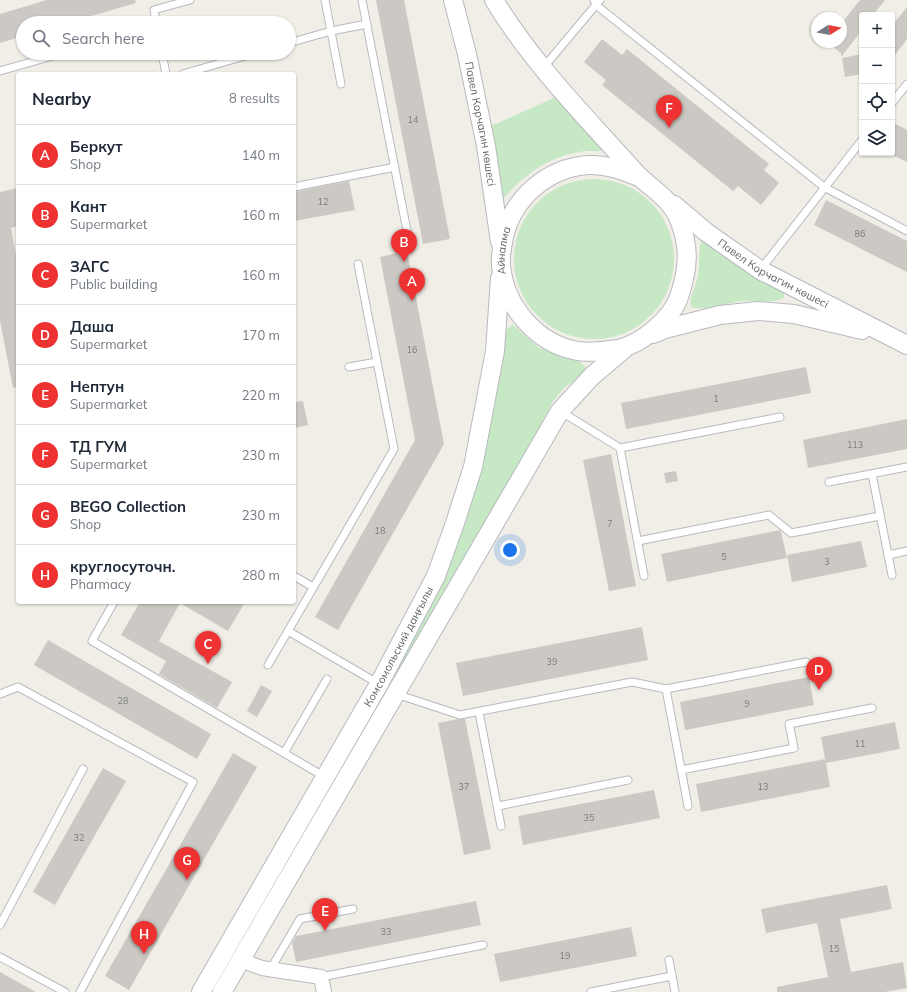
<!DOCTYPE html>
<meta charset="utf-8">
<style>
:root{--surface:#fff;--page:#f6f6f7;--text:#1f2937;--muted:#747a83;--line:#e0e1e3;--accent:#ed3231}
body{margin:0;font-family:Mulish,sans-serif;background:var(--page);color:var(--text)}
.controls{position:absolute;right:12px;top:12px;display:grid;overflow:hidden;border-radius:4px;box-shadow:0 1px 3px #0004}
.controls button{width:36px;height:36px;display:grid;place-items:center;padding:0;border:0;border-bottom:1px solid var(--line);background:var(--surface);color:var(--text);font:20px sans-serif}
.compass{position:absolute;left:811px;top:12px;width:36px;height:36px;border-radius:50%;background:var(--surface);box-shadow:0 1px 3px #0004;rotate:79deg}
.you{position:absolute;left:510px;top:550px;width:14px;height:14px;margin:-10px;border:3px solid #fff;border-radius:50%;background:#1a73e8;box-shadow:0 0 0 6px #1a73e833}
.badge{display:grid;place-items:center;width:26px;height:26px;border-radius:50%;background:var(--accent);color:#fff;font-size:13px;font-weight:700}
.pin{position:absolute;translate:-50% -33px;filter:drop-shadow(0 1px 2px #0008)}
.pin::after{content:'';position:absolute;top:21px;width:14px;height:12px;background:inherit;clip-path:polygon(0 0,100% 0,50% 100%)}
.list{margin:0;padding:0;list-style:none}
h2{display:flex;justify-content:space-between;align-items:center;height:52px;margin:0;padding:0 16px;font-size:17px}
h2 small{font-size:13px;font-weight:400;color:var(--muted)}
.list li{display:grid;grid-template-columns:26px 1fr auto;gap:12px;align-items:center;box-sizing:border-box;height:60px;padding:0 16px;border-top:1px solid var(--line)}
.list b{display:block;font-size:15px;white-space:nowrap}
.list p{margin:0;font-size:13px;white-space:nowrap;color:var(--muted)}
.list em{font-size:13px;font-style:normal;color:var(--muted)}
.icon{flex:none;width:22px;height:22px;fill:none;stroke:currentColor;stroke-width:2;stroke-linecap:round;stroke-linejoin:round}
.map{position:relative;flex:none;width:907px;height:992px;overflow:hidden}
.search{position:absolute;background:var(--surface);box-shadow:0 1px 3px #0004;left:16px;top:16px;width:280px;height:44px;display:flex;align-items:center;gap:10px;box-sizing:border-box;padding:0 14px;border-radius:22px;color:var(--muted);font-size:15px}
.panel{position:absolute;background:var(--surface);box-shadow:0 1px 3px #0004;left:16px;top:72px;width:280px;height:532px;border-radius:4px}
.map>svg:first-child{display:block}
.green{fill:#c6e8c4}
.building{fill:#ccc9c4}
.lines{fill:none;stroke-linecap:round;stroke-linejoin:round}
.service-casing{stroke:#b7babe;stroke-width:9}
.minor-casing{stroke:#b7babe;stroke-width:16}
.tertiary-casing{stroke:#b7babe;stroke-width:20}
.service{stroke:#fff;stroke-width:7}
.minor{stroke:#fff;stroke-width:14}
.tertiary{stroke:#fff;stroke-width:18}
.labels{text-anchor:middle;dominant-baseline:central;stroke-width:3;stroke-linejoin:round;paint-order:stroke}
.number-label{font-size:9px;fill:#7a7c7f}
.street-label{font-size:11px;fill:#5e6368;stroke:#fff}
</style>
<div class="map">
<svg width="907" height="992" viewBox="0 0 907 992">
<rect width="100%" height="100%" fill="#f1eee7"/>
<g class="green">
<path d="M558,96L605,151C598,151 592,151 586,151C552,155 526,172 504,198L500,191L491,126Z"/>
<circle cx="594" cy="259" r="80"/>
<path d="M708,239L784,292V298C772,304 756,300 743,301C728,302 706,312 691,307C689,296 696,286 698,276C700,264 698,252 701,241Z"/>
<polygon points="513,325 539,348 560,355 575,358 586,367 582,376 565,387 553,401 526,453 448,584 382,700 377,697 427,608 502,332"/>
</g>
<g class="building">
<polygon points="47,0 135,0 136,3 67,23 23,23 23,36 0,43 0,14"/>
<polygon points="376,0 404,0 450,239 423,244"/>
<polygon points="860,0 885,0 873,15 862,15 862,30 841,57 841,53 827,42 841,42 841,24"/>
<polygon points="907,7 907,39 892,59 892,26"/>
<polygon points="602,39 622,55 627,49 769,164 764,170 779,183 761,205 738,186 733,191 602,85 606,80 584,62"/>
<polygon points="862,54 862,74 845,77 842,58"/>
<polygon points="892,122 907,130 907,162 892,155"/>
<polygon points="349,181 355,210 294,221 294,192"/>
<polygon points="18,188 18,226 11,228 18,266 18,387 13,388 0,321 0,192"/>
<polygon points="826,200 907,241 907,272 814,225"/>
<polygon points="407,251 444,444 338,630 315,617 415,440 380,257"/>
<polygon points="806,367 811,393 626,429 621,403"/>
<polygon points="303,401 308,425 294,428 294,402"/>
<polygon points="907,419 907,449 808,468 803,440"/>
<polygon points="611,454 636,586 609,591 583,460"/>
<polygon points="676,471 678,481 666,483 664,473"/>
<polygon points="780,530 781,532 787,558 667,582 661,554"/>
<polygon points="861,541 867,567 792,582 787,555"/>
<polygon points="140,602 245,602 228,631 180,603 159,641 232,682 217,708 159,674 166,661 121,635"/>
<polygon points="642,627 648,660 463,696 456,663"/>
<polygon points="48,640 211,734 197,759 34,665"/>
<polygon points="809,677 814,705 685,730 680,702"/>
<polygon points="261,685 272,691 257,717 247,711"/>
<polygon points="458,719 465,719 491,849 464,855 438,723"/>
<polygon points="895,722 900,749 826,763 830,787 701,812 696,784 825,759 821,737"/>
<polygon points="233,753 257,767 129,990 105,976"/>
<polygon points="103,768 126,781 55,905 33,892"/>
<polygon points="654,790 660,818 523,845 518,816"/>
<polygon points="887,885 892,909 840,919 851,972 903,962 907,988 885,992 777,992 777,987 828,977 817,923 766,933 761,909"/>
<polygon points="476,901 481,925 296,962 292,943 296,936"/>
<polygon points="631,927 637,956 500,982 494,954"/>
<polygon points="0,972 36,992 0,992"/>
</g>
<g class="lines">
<g class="service-casing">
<g id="service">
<polyline points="325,0 341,84"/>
<polyline points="362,0 409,241"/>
<polyline points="594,0 596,5 824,187 907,231"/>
<polyline points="156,23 154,10 190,0"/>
<polyline points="289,43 331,31 367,24"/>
<polyline points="162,53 166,74"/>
<polyline points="543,68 600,0"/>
<polyline points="0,71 63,53"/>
<polyline points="183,74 255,53"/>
<polyline points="892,103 907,84"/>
<polyline points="294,187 395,167"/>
<polyline points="358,264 394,449 288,631 379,684"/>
<polyline points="761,269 862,140"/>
<polyline points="349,367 377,362"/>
<polyline points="560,411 620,448"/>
<polyline points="872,474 892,575"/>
<polyline points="829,482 907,467"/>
<polyline points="638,541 769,515 791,533 880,516"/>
<polyline points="888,555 907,551"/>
<polyline points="294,576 313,587"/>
<polyline points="644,576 620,448 780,417"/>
<polyline points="114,602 92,641 325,777"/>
<polyline points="268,665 288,631"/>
<polyline points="666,689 688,806"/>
<polyline points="0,694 18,687 193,782 80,992"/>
<polyline points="396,694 460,715 632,682 666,689 806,662"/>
<polyline points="479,712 501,826"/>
<polyline points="284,753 327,679"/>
<polyline points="681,770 794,748 789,724 872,708"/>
<polyline points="498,806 628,780"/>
<polyline points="0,925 83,769"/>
<polyline points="0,957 65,992"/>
<polyline points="669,960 675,992"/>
<polyline points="270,970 300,919 353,909"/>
<polyline points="321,977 483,945"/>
<polyline points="591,992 672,976"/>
</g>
</g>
<g class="minor-casing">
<polyline id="minor" points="240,960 262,968 321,977 324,992"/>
</g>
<g class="tertiary-casing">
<g id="tertiary">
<path id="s1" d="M453,0L467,54L486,146L500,242"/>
<path id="s2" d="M494,0C532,63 585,116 634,171C650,189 671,197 680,222C690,249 688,268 680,294C673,318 642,344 618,349C605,351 592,353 578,351C536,344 505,306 501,266C500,256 502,247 504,237C513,198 547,168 588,165C606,164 623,170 639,177"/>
<path id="s3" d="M674,205L706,232L760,270L907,345"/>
<polyline points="653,334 665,329 720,315 758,311 794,314 862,330"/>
<path id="s4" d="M201,992L379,684L436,576L455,523L473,467L495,351L500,278"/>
<polyline points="222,992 560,411 592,376 624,349"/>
</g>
</g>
<use href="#service" class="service"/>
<use href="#minor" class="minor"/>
<use href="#tertiary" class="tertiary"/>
</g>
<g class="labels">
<g class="number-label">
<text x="413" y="119">14</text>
<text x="323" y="201">12</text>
<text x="860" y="233">86</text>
<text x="412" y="349">16</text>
<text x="716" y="398">1</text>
<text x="855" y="444">113</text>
<text x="610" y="523">7</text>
<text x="380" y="530">18</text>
<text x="724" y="556">5</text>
<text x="827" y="561">3</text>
<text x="552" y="661">39</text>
<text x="123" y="700">28</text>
<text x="747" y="703">9</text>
<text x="860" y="743">11</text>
<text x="464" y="786">37</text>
<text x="763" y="786">13</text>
<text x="589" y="817">35</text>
<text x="79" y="837">32</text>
<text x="386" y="931">33</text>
<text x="834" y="948">15</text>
<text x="565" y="955">19</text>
</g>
<g class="street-label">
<text stroke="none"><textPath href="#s1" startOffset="127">Павел Корчагин көшесі</textPath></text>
<text stroke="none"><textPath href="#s2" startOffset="629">Айналма</textPath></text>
<text stroke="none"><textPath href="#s3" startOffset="121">Павел Корчагин көшесі</textPath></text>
<text stroke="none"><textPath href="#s4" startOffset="398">Комсомольский даңғылы</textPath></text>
</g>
</g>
</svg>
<div class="controls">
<button>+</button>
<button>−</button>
<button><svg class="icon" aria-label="locate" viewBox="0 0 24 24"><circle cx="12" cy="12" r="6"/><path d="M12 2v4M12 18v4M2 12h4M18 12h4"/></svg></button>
<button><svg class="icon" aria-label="layers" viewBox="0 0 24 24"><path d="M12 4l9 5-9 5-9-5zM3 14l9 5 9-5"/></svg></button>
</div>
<svg class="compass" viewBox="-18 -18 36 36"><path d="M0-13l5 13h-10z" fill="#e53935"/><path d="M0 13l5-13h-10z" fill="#747a83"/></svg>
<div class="you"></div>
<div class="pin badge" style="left:412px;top:301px">A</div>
<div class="pin badge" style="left:404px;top:262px">B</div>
<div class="pin badge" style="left:208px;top:664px">C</div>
<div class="pin badge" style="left:819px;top:690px">D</div>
<div class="pin badge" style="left:325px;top:931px">E</div>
<div class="pin badge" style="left:669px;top:128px">F</div>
<div class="pin badge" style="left:187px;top:880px">G</div>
<div class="pin badge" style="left:144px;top:954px">H</div>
<div class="search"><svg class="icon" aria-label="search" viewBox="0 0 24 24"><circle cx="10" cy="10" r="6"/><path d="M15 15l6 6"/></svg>Search here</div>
<section class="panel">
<h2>Nearby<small>8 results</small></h2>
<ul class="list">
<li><span class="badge">A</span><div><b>Беркут</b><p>Shop</p></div><em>140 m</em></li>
<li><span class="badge">B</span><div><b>Кант</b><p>Supermarket</p></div><em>160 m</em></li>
<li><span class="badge">C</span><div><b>ЗАГС</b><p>Public building</p></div><em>160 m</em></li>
<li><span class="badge">D</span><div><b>Даша</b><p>Supermarket</p></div><em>170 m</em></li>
<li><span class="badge">E</span><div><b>Нептун</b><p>Supermarket</p></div><em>220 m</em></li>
<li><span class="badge">F</span><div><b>ТД ГУМ</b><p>Supermarket</p></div><em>230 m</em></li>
<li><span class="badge">G</span><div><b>BEGO Collection</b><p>Shop</p></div><em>230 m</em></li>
<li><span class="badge">H</span><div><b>круглосуточн.</b><p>Pharmacy</p></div><em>280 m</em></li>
</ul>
</section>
</div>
